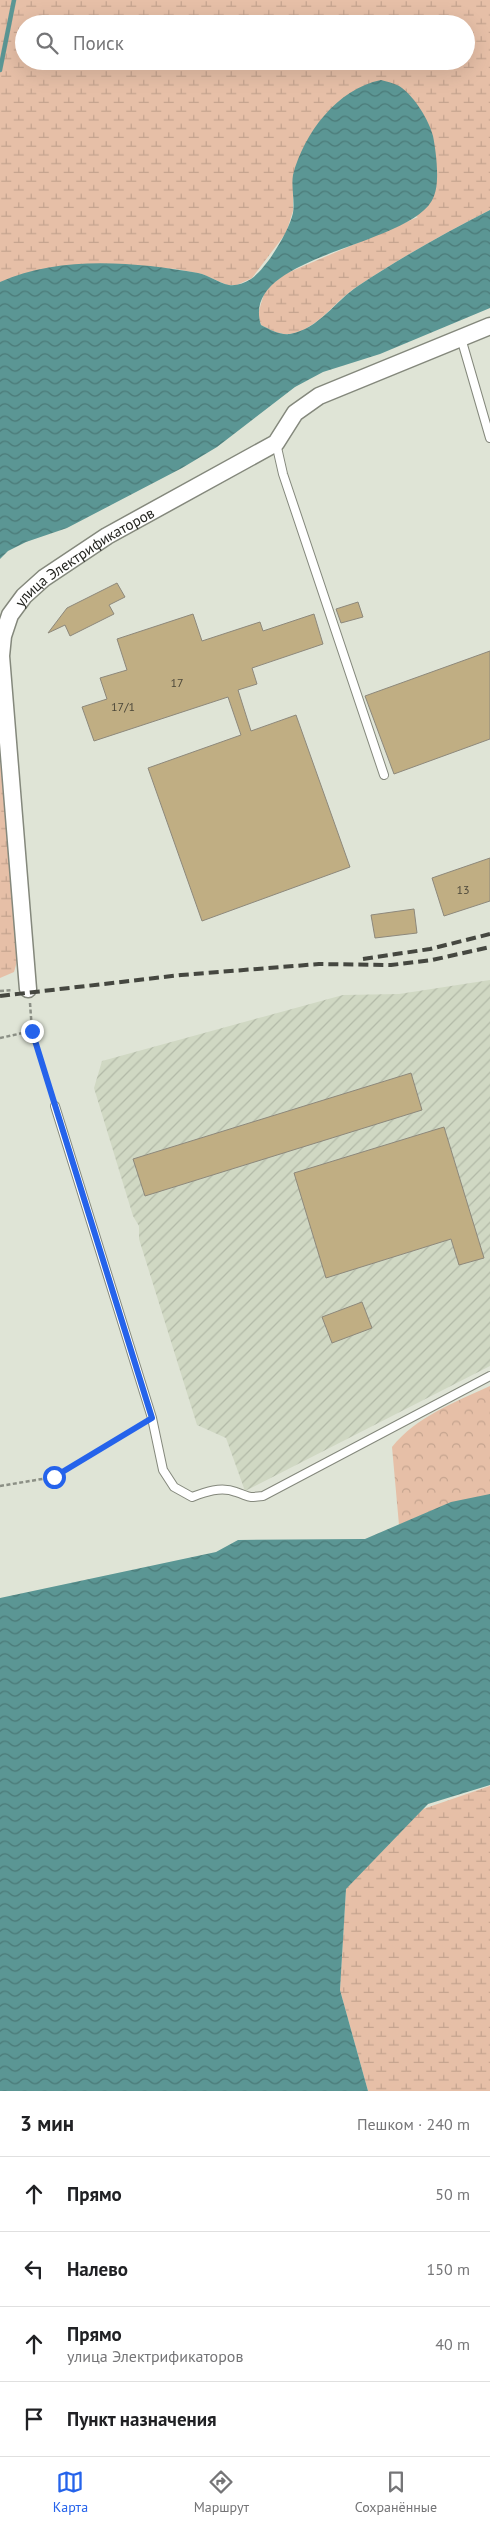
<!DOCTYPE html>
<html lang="ru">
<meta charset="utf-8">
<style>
:root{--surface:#fff;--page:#f6f6f6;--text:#202124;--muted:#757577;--line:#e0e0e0;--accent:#2563eb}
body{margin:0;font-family:"PT Sans",sans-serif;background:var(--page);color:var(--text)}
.stop{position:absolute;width:15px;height:15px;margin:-11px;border:4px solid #2563eb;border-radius:50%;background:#fff}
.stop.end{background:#2563eb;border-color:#fff;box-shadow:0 1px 5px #0008}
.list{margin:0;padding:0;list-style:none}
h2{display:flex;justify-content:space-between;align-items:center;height:65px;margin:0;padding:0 20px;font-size:21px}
h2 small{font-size:16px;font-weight:400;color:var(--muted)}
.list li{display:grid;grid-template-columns:32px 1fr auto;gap:15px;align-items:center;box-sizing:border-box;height:75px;padding:0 20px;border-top:1px solid var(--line)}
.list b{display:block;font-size:19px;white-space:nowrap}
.list p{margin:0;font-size:16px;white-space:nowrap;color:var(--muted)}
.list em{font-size:16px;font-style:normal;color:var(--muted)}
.icon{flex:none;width:28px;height:28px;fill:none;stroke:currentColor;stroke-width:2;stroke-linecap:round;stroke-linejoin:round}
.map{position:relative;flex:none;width:490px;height:2091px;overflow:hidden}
.search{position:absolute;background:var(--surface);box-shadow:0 5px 20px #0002;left:15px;right:15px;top:15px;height:55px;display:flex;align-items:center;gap:12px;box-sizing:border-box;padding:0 18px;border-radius:28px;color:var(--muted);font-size:19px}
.sheet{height:365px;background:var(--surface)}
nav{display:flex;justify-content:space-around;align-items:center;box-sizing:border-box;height:70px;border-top:1px solid var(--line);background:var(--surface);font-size:14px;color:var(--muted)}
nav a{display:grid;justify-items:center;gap:2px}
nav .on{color:var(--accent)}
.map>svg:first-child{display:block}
.industrial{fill:url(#industrial-furrows)}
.forest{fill:url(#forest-crowns)}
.wetland{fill:url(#wetland-marsh);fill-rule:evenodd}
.water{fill:url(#water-waves)}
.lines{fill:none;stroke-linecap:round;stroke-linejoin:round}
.stream{stroke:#5b9694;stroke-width:4.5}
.building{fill:#c0ae83;stroke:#8d887b}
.lane-casing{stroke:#84887c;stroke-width:10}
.street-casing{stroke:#84887c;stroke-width:19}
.path{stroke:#8b8f85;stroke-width:2.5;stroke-dasharray:4 2.5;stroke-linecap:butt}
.lane{stroke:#fff;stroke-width:8}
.street{stroke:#fff;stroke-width:16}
.rail{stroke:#454740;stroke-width:4;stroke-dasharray:10 5;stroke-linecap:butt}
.route{stroke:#2563eb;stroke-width:6}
.labels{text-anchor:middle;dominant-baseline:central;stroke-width:4;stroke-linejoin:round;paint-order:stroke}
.number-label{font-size:12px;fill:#4b4739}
.street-label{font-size:15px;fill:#242520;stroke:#dfe4d6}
</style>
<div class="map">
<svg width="490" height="2091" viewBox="0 0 490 2091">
<defs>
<pattern id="industrial-furrows" width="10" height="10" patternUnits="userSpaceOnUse" patternTransform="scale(1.25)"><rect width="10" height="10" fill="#d0d8c3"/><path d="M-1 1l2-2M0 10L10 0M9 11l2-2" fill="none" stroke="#b2b9a7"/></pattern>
<pattern id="forest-crowns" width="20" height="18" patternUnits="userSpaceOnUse" patternTransform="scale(1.25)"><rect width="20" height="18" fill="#e6bfa7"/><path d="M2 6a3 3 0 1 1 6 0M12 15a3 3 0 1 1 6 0" fill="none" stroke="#c5a48f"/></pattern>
<pattern id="wetland-marsh" width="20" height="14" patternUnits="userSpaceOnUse" patternTransform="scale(1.25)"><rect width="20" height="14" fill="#e6bfa7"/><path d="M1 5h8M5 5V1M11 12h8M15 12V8" fill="none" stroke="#c5a48f"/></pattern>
<pattern id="water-waves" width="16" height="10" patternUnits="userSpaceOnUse" patternTransform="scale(1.25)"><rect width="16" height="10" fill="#5b9694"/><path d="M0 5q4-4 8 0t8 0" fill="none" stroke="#4b7a78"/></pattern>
</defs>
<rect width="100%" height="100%" fill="#dfe4d6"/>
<polygon class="industrial" points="490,980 490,1366 245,1491 226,1438 197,1425 139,1239 139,1226 133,1216 94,1088 102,1061 343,995 399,994"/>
<path class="forest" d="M490,1386V1495L447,1504L399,1525L392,1447C416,1417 455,1402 490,1386Z"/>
<g class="wetland">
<path d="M0,0H490V210C445,233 400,258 358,286C335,300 319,329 290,334C279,335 271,330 261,325L258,314L265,290L285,274L418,217L293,177V211L286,233L252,278L237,285H227L202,274L176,269L123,265L0,282ZM24,24H466V61H24Z"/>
<polygon points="0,759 18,958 14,972 0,978"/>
<polygon points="490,1786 490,2091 368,2091 340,1990 346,1888 423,1809"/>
</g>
<g class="water">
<path d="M381,80C388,82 397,84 402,88C415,98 429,120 433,136C436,151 440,182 434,196C416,247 238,253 261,325C271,330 279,335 290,334C319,329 335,301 358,286C400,258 445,233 490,210V308L380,354L323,372L295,387L217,447L182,468L67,528L26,542L8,551L0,559V282C60,255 135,262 198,273C209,275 218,283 229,285C237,286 244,283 251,279C267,268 289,231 293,213C295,201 291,187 293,175C304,133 337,89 381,80Z"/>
<polygon points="490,1494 490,1785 428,1804 346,1889 340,1990 368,2091 0,2091 0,1598 216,1552 238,1540 365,1539 451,1502"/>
</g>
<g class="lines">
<polyline class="stream" points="0,70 14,0"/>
</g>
<g class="building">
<polygon points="117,583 125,597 109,605 114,614 70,636 65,625 48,633 67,608"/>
<polygon points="358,602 363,617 341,623 336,609"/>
<polygon points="193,614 202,641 260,622 263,631 314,614 323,644 252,668 257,684 238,690 251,731 296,715 350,867 202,921 148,768 241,735 228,697 94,741 82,707 107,699 100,678 127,670 117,639"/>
<polygon points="490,651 490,739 394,774 365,696"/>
<polygon points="490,858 490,901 444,916 432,878"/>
<polygon points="414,909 417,933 375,938 371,915"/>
<polygon points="411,1073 422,1110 145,1196 133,1159"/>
<polygon points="444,1127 484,1258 459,1265 451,1239 326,1278 294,1173"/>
<polygon points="362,1302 372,1328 332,1343 322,1317"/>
</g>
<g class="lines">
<g class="lane-casing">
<g id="lane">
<polyline points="461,338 490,438"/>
<polyline points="276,443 283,474 384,775"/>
<path d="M55,1106L152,1418L163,1470L174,1487L192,1497C205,1492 221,1486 236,1492C251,1497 246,1498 263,1496L490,1376"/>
</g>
</g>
<g class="street-casing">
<g id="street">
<path id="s1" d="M28,989L1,656L3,636L10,615L24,596L44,578L107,536L276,443L295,413L319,396L490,326"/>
</g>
</g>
<g class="path">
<polyline points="0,991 13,990"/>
<polyline points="30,1003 32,1031 52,1097"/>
<polyline points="0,1038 32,1031"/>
<polyline points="0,1486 54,1477 143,1424"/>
</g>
<use href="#lane" class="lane"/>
<use href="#street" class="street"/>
<g class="rail">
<polyline points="363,959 430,949 490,934"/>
<polyline points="0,996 181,975 319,964 391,965 432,960 490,947"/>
</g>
</g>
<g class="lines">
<polyline class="route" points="32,1031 152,1418 54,1477"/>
</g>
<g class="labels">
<g class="number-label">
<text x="177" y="682">17</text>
<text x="123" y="706">17/1</text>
<text x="463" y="889">13</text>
</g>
<g class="street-label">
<text stroke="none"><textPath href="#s1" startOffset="472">улица Электрификаторов</textPath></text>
</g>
</g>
</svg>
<div class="stop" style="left:54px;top:1477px"></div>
<div class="stop end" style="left:32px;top:1031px"></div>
<div class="search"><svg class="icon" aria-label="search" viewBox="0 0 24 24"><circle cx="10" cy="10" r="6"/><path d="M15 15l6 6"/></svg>Поиск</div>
</div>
<section class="sheet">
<h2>3 мин<small>Пешком · 240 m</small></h2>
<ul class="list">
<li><svg class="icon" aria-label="ahead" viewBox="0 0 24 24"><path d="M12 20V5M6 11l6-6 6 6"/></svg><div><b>Прямо</b></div><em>50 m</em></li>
<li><svg class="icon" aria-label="left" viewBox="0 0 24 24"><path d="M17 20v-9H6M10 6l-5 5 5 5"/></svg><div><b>Налево</b></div><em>150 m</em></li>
<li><svg class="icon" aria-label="ahead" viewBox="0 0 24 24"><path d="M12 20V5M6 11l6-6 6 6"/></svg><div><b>Прямо</b><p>улица Электрификаторов</p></div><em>40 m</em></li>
<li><svg class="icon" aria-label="arrive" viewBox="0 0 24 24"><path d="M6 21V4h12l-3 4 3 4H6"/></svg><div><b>Пункт назначения</b></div></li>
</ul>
</section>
<nav>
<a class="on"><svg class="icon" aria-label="map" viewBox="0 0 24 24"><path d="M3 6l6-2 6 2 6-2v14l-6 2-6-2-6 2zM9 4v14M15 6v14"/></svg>Карта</a>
<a><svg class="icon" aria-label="directions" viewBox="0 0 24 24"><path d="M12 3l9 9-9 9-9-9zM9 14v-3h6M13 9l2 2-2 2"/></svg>Маршрут</a>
<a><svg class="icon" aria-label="saved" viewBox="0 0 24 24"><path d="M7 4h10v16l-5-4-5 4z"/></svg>Сохранённые</a>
</nav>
